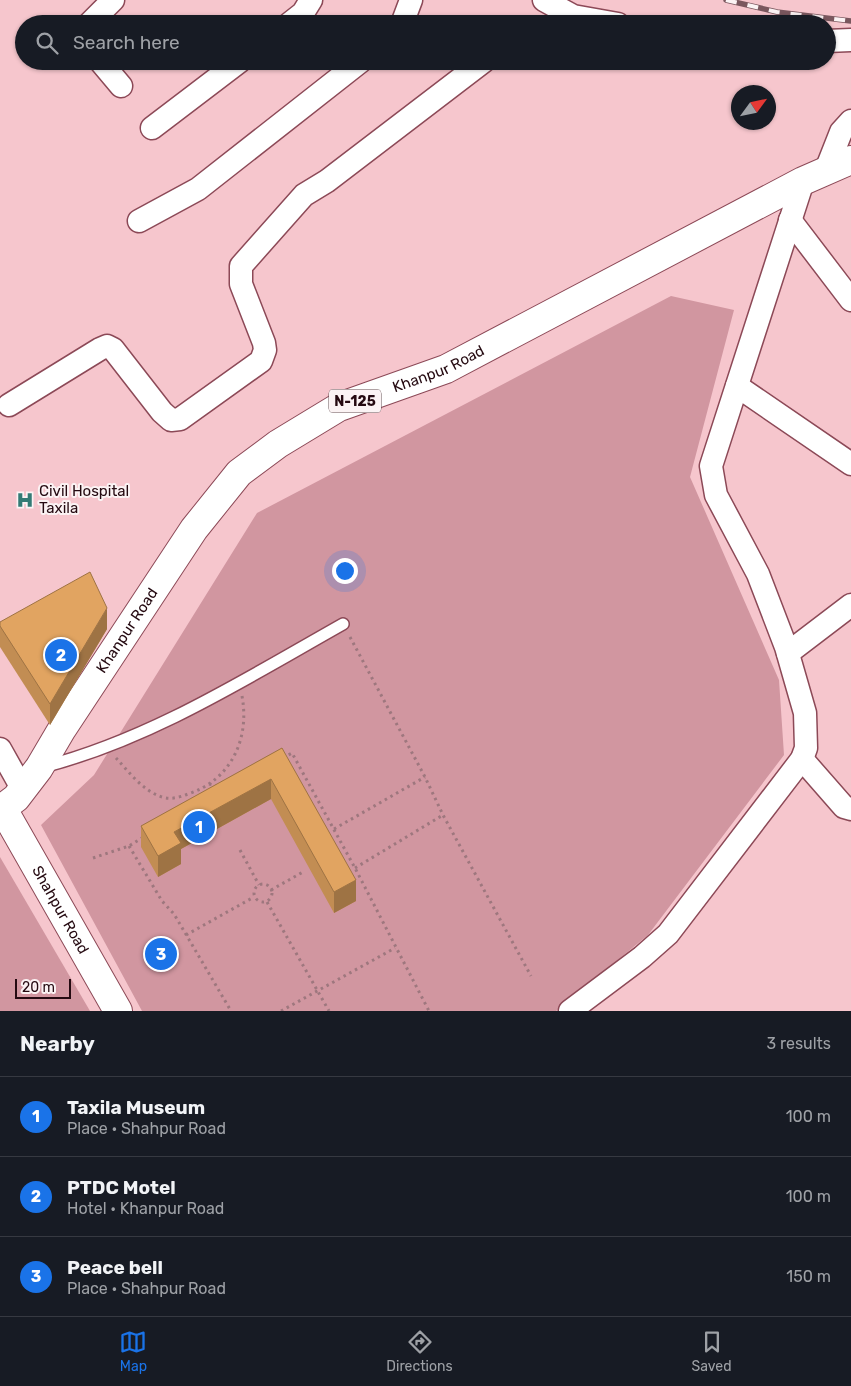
<!DOCTYPE html>
<meta charset="utf-8">
<style>
:root{--surface:#171b24;--page:#242831;--text:#f1f3f6;--muted:#9ea1a6;--line:#363941;--accent:#1a73e8}
body{margin:0;font-family:Rubik,sans-serif;background:var(--page);color:var(--text)}
.compass{position:absolute;left:731px;top:85px;width:45px;height:45px;border-radius:50%;background:var(--surface);box-shadow:0 1px 4px #0004;rotate:57deg}
.scale{position:absolute;left:15px;bottom:12px;width:56px;box-sizing:border-box;padding-left:5px;border:2px solid #250a11;border-top:0;font-size:14px;line-height:18px;white-space:nowrap;color:#250a11;-webkit-text-stroke:4px #fbf3f4;paint-order:stroke}
.you{position:absolute;left:344px;top:570px;width:18px;height:18px;margin:-12px;border:4px solid #fff;border-radius:50%;background:#1a73e8;box-shadow:0 0 0 8px #1a73e833}
.badge{display:grid;place-items:center;width:32px;height:32px;border-radius:50%;background:var(--accent);color:#fff;font-size:16px;font-weight:700}
.pin{position:absolute;translate:-50% -50%;border:2px solid #fff;box-shadow:0 1px 5px #0006}
.list{margin:0;padding:0;list-style:none}
h2{display:flex;justify-content:space-between;align-items:center;height:65px;margin:0;padding:0 20px;font-size:21px}
h2 small{font-size:16px;font-weight:400;color:var(--muted)}
.list li{display:grid;grid-template-columns:32px 1fr auto;gap:15px;align-items:center;box-sizing:border-box;height:80px;padding:0 20px;border-top:1px solid var(--line)}
.list b{display:block;font-size:19px;white-space:nowrap}
.list p{margin:0;font-size:16px;white-space:nowrap;color:var(--muted)}
.list em{font-size:16px;font-style:normal;color:var(--muted)}
.icon{flex:none;width:28px;height:28px;fill:none;stroke:currentColor;stroke-width:2;stroke-linecap:round;stroke-linejoin:round}
.map{position:relative;flex:none;width:851px;height:1011px;overflow:hidden}
.search{position:absolute;background:var(--surface);box-shadow:0 1px 4px #0004;left:15px;right:15px;top:15px;height:55px;display:flex;align-items:center;gap:12px;box-sizing:border-box;padding:0 18px;border-radius:28px;color:var(--muted);font-size:19px}
.sheet{height:305px;background:var(--surface)}
nav{display:flex;justify-content:space-around;align-items:center;box-sizing:border-box;height:70px;border-top:1px solid var(--line);background:var(--surface);font-size:14px;color:var(--muted)}
nav a{display:grid;justify-items:center;gap:2px}
nav .on{color:var(--accent)}
.map>svg:first-child{display:block}
.green{fill:#d196a0}
.lines{fill:none;stroke-linecap:round;stroke-linejoin:round}
.lane-casing{stroke:#8c4957;stroke-width:14}
.street-casing{stroke:#8c4957;stroke-width:25}
.secondary-casing{stroke:#8c4957;stroke-width:30}
.highway-casing{stroke:#8c4957;stroke-width:30}
.path{stroke:#9e777e;stroke-width:3;stroke-dasharray:2.5 4;stroke-linecap:butt}
.lane{stroke:#fff;stroke-width:11}
.street{stroke:#fff;stroke-width:22}
.secondary{stroke:#fff;stroke-width:28}
.highway{stroke:#fff;stroke-width:28}
.rail-casing{stroke:#7a575e;stroke-width:5.5}
.rail{stroke:#fbf3f4;stroke-width:4;stroke-dasharray:11;stroke-linecap:butt}
.wall{fill:#c28d53}
.shaded-wall{fill:#9e7344}
.building{fill:#e1a461;stroke:#9e7344}
.labels{text-anchor:middle;dominant-baseline:central;stroke-width:4;stroke-linejoin:round;paint-order:stroke}
.shield{fill:#fbf3f4;stroke:#655055;stroke-width:1}
.shield-label{font-size:14px;font-weight:bold;fill:#250a11}
.street-label{font-size:15px;fill:#250a11;stroke:#fbf3f4}
.poi-label{font-size:15px;fill:#250a11;stroke:#fbf3f4;text-anchor:start}
</style>
<div class="map">
<svg width="851" height="1011" viewBox="0 0 851 1011">
<rect width="100%" height="100%" fill="#f6c6cd"/>
<g class="green">
<polygon points="671,296 734,310 690,477 779,680 784,755 648,935 556,1011 142,1011 41,825 94,775 257,513"/>
<polygon points="0,857 90,1011 0,1011"/>
</g>
<g class="lines">
<g class="lane-casing">
<path id="lane" d="M43,767C151,739 247,678 343,624"/>
</g>
<g class="street-casing">
<g id="street">
<polyline points="544,0 573,16 618,24"/>
<polyline points="89,24 113,0"/>
<polyline points="289,24 303,13 311,0"/>
<polyline points="402,24 411,0"/>
<polyline points="827,41 851,40"/>
<polyline points="100,61 121,86"/>
<polyline points="152,128 240,61"/>
<polyline points="826,170 841,132 851,121"/>
<polyline points="790,220 851,300"/>
<polyline points="139,221 198,189 361,61"/>
<polyline points="737,386 851,464"/>
<polyline points="9,405 100,349 107,346 113,349 162,412 171,420 180,419 261,361 265,350 264,343 241,284 241,266 304,195 327,181 484,61"/>
<polyline points="788,653 851,605"/>
<polyline points="0,749 23,790"/>
<polyline points="802,759 844,807 851,809"/>
<polyline points="570,1011 642,957 668,934 802,759 806,748 805,713 786,647 758,574 716,495 711,466 803,181"/>
</g>
</g>
<g class="secondary-casing">
<g id="secondary">
<path id="s1" d="M3,809L118,1011"/>
</g>
</g>
<g class="highway-casing">
<g id="highway">
<path id="s2" d="M0,810L16,798L39,768L62,729L194,529L239,473L278,444L339,407L446,369L803,181L851,160"/>
</g>
</g>
<g class="path">
<polyline points="350,637 425,777 443,815 531,976"/>
<path d="M116,758C129,772 143,791 162,797C171,800 180,797 188,794C231,780 250,739 242,696"/>
<polyline points="283,758 292,753 355,868 429,1011"/>
<polyline points="209,784 218,786"/>
<polyline points="334,829 425,777"/>
<polyline points="129,846 162,901 174,914 231,1011"/>
<polyline points="240,850 259,885"/>
<polyline points="93,858 129,846 145,836"/>
<polyline points="355,868 443,815"/>
<circle cx="263" cy="893" r="9"/>
<polyline points="271,890 303,872"/>
<polyline points="267,902 329,1011"/>
<polyline points="186,935 254,897"/>
<polyline points="281,1011 395,948"/>
</g>
<use href="#lane" class="lane"/>
<use href="#street" class="street"/>
<use href="#secondary" class="secondary"/>
<use href="#highway" class="highway"/>
<g class="rail-casing">
<polyline id="rail" points="726,0 777,12 851,21"/>
</g>
<use href="#rail" class="rail"/>
</g>
<g class="wall">
<polygon points="0,622 107,629 50,725 0,647"/>
<polygon points="282,748 356,901 334,913 271,799 181,849 181,864 158,877 141,847 141,826"/>
</g>
<g class="shaded-wall">
<polygon points="107,608 107,629 50,725 50,704"/>
<polygon points="271,779 271,799 181,849 181,864 158,877 158,856 174,832"/>
<polygon points="356,880 356,901 334,913 334,892"/>
</g>
<g class="building">
<polygon points="90,572 107,608 50,704 0,626 0,622"/>
<polygon points="282,748 356,880 334,892 271,779 174,832 181,843 158,856 141,826"/>
</g>
<defs>
<g id="hospital-bare" transform="scale(1.35)"><path d="M-5-5h3v3.5h4V-5h3V5h-3V1.5h-4V5h-3Z" fill="#347b75" stroke="#fbf3f4" stroke-width="2.5" paint-order="stroke"/></g>
</defs>
<g fill-rule="evenodd">
<use href="#hospital-bare" x="25" y="500"/>
</g>
<g class="labels">
<rect class="shield" x="329" y="389.5" width="52" height="23" rx="4"/>
<g class="shield-label">
<text x="355" y="401">N-125</text>
</g>
<g class="street-label">
<text stroke="none"><textPath href="#s2" startOffset="641">Khanpur Road</textPath></text>
<text stroke="none"><textPath href="#s2" startOffset="221">Khanpur Road</textPath></text>
<text stroke="none"><textPath href="#s1" startOffset="116">Shahpur Road</textPath></text>
</g>
<g class="poi-label">
<text x="39" y="491">Civil Hospital<tspan x="39" dy="17">Taxila</tspan></text>
</g>
</g>
</svg>
<svg class="compass" viewBox="-18 -18 36 36"><path d="M0-13l5 13h-10z" fill="#e53935"/><path d="M0 13l5-13h-10z" fill="#9ea1a6"/></svg>
<div class="scale">20 m</div>
<div class="you"></div>
<div class="pin badge" style="left:199px;top:827px">1</div>
<div class="pin badge" style="left:61px;top:655px">2</div>
<div class="pin badge" style="left:161px;top:954px">3</div>
<div class="search"><svg class="icon" aria-label="search" viewBox="0 0 24 24"><circle cx="10" cy="10" r="6"/><path d="M15 15l6 6"/></svg>Search here</div>
</div>
<section class="sheet">
<h2>Nearby<small>3 results</small></h2>
<ul class="list">
<li><span class="badge">1</span><div><b>Taxila Museum</b><p>Place · Shahpur Road</p></div><em>100 m</em></li>
<li><span class="badge">2</span><div><b>PTDC Motel</b><p>Hotel · Khanpur Road</p></div><em>100 m</em></li>
<li><span class="badge">3</span><div><b>Peace bell</b><p>Place · Shahpur Road</p></div><em>150 m</em></li>
</ul>
</section>
<nav>
<a class="on"><svg class="icon" aria-label="map" viewBox="0 0 24 24"><path d="M3 6l6-2 6 2 6-2v14l-6 2-6-2-6 2zM9 4v14M15 6v14"/></svg>Map</a>
<a><svg class="icon" aria-label="directions" viewBox="0 0 24 24"><path d="M12 3l9 9-9 9-9-9zM9 14v-3h6M13 9l2 2-2 2"/></svg>Directions</a>
<a><svg class="icon" aria-label="saved" viewBox="0 0 24 24"><path d="M7 4h10v16l-5-4-5 4z"/></svg>Saved</a>
</nav>
